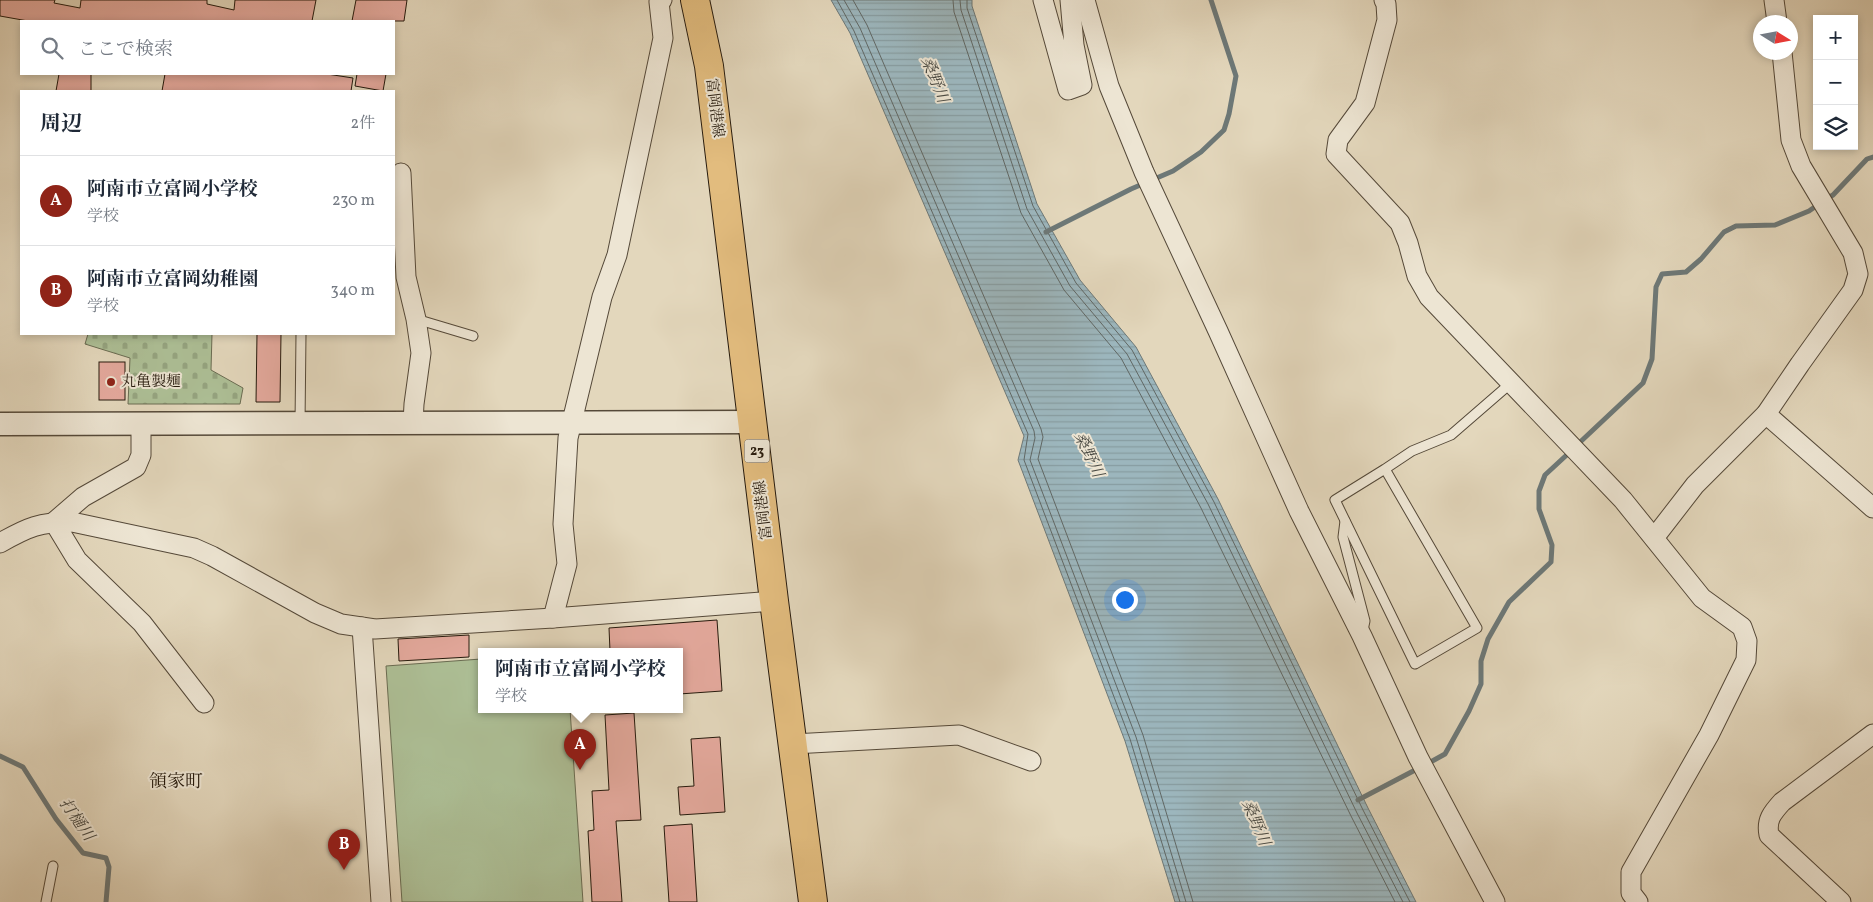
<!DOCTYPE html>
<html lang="ja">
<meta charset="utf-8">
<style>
:root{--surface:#fff;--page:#f6f6f7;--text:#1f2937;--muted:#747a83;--line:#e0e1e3;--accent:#8f2418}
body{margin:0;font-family:Vollkorn,"Noto Serif JP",serif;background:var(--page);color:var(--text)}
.controls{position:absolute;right:15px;top:15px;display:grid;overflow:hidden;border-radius:0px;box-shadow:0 2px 8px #0003}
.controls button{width:45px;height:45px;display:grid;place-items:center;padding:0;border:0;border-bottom:1px solid var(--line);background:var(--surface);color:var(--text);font:25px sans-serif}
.compass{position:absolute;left:1753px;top:15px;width:45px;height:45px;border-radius:50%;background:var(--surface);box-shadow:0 2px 8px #0003;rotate:101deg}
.you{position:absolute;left:1124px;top:599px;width:18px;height:18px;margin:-12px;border:4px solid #fff;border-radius:50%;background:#1a73e8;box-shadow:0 0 0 8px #1a73e833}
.badge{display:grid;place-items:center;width:32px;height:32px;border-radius:50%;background:var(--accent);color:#fff;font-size:16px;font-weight:700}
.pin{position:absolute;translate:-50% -41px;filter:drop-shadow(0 1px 2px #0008)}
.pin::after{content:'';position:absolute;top:26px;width:18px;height:15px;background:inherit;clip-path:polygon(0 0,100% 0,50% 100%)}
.popup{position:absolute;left:478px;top:648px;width:205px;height:65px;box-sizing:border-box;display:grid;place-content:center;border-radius:0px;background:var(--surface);filter:drop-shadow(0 1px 4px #0005);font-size:16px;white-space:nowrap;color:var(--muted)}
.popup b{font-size:19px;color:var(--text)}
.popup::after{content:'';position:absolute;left:50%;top:100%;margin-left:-10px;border:10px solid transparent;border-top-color:var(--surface)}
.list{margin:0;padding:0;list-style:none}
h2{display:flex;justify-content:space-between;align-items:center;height:65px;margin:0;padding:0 20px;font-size:21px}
h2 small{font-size:16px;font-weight:400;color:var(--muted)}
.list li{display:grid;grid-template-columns:32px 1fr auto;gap:15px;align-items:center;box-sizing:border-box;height:90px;padding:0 20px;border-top:1px solid var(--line)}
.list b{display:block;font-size:19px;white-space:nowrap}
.list p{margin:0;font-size:16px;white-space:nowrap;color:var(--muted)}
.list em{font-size:16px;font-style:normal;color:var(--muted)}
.icon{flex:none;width:28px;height:28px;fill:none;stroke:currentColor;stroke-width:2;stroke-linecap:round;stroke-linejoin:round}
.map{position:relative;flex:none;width:1873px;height:902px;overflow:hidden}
.search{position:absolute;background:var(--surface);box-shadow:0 2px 8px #0003;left:20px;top:20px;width:375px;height:55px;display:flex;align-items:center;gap:12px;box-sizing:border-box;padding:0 18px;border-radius:0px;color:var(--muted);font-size:19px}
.panel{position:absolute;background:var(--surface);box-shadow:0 2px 8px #0003;left:20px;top:90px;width:375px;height:245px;border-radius:0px}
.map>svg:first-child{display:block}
.green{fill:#adbf96;stroke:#6a6c52}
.cemetery{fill:url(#cemetery-stones);stroke:#6a6c52}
.water{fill:url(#water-rules);stroke:#6d7877}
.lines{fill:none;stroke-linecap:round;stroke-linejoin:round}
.shore{stroke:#616865;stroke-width:1}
.stream{stroke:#6d7877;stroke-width:5}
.building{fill:#e4a99d;stroke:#261a0d}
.service-casing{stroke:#554939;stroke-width:11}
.minor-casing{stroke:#554939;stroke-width:21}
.tertiary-casing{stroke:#554939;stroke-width:25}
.primary-casing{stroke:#261a0d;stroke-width:30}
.service{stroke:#ede5d3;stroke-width:9}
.minor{stroke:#ede5d3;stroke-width:19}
.tertiary{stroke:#ede5d3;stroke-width:22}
.primary{stroke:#e2bc7e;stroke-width:28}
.poi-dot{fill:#8f2418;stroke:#ede5d3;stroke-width:2}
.labels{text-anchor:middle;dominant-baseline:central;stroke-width:4;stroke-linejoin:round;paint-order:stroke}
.shield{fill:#ede5d3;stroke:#625748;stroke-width:1}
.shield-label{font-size:14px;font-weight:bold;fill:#261a0d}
.street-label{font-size:15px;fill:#261a0d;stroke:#ede5d3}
.poi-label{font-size:15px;fill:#261a0d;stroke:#ede5d3;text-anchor:start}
.water-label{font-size:16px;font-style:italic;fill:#494942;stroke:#ede5d3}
.quarter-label{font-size:18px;fill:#261a0d;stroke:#ede5d3}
</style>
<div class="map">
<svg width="1873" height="902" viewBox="0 0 1873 902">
<defs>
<pattern id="cemetery-stones" width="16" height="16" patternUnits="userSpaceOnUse" patternTransform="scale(1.25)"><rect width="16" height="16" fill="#adbf96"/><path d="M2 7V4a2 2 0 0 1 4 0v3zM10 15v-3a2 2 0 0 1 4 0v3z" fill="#95a480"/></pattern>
<pattern id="water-rules" width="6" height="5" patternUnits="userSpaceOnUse" patternTransform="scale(1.25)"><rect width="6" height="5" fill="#9cb6bd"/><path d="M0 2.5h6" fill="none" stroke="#869ca1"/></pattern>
</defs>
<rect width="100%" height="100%" fill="#e3d7bc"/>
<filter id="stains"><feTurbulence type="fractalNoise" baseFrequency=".004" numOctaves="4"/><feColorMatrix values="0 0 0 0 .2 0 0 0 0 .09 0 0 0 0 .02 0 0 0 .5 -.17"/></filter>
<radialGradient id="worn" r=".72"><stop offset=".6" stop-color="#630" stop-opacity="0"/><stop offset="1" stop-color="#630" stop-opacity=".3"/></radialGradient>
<polygon class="green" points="481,659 481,709 570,709 583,902 402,902 386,666"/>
<polygon class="cemetery" points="88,334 212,334 211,370 243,388 240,404 128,404 130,358 85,344"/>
<polygon class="water" points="831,0 972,0 972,6 1037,204 1080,280 1136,347 1218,499 1368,808 1416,902 1175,902 1125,741 1018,460 1024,436 850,33"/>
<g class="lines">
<g class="shore">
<polyline points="837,0 854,31 1028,434 1024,460 1130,739 1180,902"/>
<polyline points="844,0 860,28 1034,431 1035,438 1030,460 1136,737 1186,902"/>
<polyline points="853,0 867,25 1041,429 1043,437 1038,459 1143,735 1193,902"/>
<polyline points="953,0 954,12 1021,213 1064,290 1121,358 1201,508 1351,816 1395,902"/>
<polyline points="960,0 961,10 1027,209 1070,286 1127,354 1208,504 1357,813 1403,902"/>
<polyline points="967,0 967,8 1033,206 1076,283 1132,350 1214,502 1363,810 1410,902"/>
</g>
<g class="stream">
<polyline points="1826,199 1833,195 1867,159 1873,157"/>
<polyline points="1046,232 1131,189 1173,171 1201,152 1224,130 1229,114 1236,76 1211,0"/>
<polyline points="1577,445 1643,383 1652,359 1656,287 1662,274 1686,272 1701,259 1724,232 1736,226 1775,225 1809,211 1819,204"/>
<polyline points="0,756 23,767 56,819 83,853 106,858 109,867 106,902"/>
<polyline points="1427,764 1445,754 1469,711 1481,684 1481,661 1488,639 1509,602 1551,562 1552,545 1539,509 1539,491 1545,475 1571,451"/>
<polyline points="1358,800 1419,768"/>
</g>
</g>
<g class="building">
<polygon points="0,0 55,0 54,3 80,8 81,0 207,0 207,4 234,10 235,0 316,0 312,21 28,21 0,16"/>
<polygon points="356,0 407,0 404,21 352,21"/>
<polygon points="59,74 91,74 91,91 56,91"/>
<polygon points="165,74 327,74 353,78 351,91 162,91"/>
<polygon points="357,74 386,74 383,91 355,86"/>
<polygon points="257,334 281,334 280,402 256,402"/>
<rect x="99" y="362" width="26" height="38"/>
<polygon points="717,620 722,691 679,694 679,651 610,651 609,628"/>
<polygon points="469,635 469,657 399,661 398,639"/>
<polygon points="634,713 641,820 616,821 622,902 592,902 588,831 594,830 592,791 609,790 605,715"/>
<polygon points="720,737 725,812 680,815 678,787 694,786 691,739"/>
<polygon points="692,824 697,902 669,902 664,826"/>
</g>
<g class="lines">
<g class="service-casing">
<g id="service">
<polyline points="416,319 473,336"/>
<polyline points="300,424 301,334"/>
<polyline points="1385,469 1335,500 1415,664 1477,628 1385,469 1412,451 1451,435 1511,383"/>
<polyline points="1345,521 1343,537 1365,621 1363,630"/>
<polyline points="46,902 53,866"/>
</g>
</g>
<g class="minor-casing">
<g id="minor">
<polyline points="1043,0 1068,90 1082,85 1074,45 1070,0"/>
<polyline points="1085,0 1109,86 1144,172 1218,331 1299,511 1362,636 1418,757 1495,902"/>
<polyline points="1384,0 1386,4 1387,20 1365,103 1338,140 1336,154 1400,223 1408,243 1417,276 1429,297 1623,500 1702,598 1742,627 1747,641 1746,660 1709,735 1631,872 1631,893 1638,902"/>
<polyline points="1774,0 1777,22"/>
<polyline points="401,173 406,277 416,319 421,353 414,404 413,423"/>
<polyline points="1766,414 1873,508"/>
<polyline points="141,425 141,455 136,467 83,497 54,522 77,560 142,623 204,703"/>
<polyline points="1654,538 1695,485 1766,414 1800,364 1853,290 1858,274 1853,253 1801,166 1791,140 1782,52"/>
<path d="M0,543C28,527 40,522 72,522L194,548L212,556L315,613L341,624L375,629L553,618L774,601"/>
<polyline points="553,618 567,564 563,524 568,438 602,297 617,255 663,38 659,2 662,0"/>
<polyline points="362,627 381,902"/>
<polyline points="793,744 959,735 1031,761"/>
<path d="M1841,902L1769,835C1766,820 1772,813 1782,802L1873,734"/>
</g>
</g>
<g class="tertiary-casing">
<polyline id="tertiary" points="0,424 753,422"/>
</g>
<g class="primary-casing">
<polyline id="primary" points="695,0 709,66 774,601 813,902"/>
</g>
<use href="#service" class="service"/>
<use href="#minor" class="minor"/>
<use href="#tertiary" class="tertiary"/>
<use href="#primary" class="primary"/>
</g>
<circle class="poi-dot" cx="111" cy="382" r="5"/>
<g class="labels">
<rect class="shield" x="744.5" y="439.5" width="25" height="23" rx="4"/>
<g class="shield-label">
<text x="757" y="451">23</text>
</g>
<g class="street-label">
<text transform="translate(714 108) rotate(83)">富岡港線</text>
<text transform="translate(764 510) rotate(-97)">富岡港線</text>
</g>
<g class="poi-label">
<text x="121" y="382">丸亀製麺</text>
</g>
<g class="water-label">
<text transform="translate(934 80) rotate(68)">桑野川</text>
<text transform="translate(1088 455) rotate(65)">桑野川</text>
<text transform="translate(76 820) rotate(55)">打樋川</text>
<text transform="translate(1255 823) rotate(67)">桑野川</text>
</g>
<g class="quarter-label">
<text x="176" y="782">領家町</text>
</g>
</g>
<rect width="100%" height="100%" filter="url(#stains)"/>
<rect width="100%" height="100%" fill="url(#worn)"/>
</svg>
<div class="controls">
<button>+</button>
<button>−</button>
<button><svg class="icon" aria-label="layers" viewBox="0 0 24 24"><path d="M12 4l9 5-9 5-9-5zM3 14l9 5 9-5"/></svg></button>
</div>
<svg class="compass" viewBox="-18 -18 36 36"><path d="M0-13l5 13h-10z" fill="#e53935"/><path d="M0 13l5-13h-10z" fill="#747a83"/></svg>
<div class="you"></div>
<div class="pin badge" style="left:580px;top:770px">A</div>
<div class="popup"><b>阿南市立富岡小学校</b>学校</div>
<div class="pin badge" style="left:344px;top:870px">B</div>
<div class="search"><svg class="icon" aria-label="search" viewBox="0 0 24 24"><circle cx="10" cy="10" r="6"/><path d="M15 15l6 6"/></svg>ここで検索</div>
<section class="panel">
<h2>周辺<small>2件</small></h2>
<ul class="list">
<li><span class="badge">A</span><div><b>阿南市立富岡小学校</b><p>学校</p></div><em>230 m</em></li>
<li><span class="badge">B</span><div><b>阿南市立富岡幼稚園</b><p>学校</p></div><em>340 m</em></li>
</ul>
</section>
</div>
